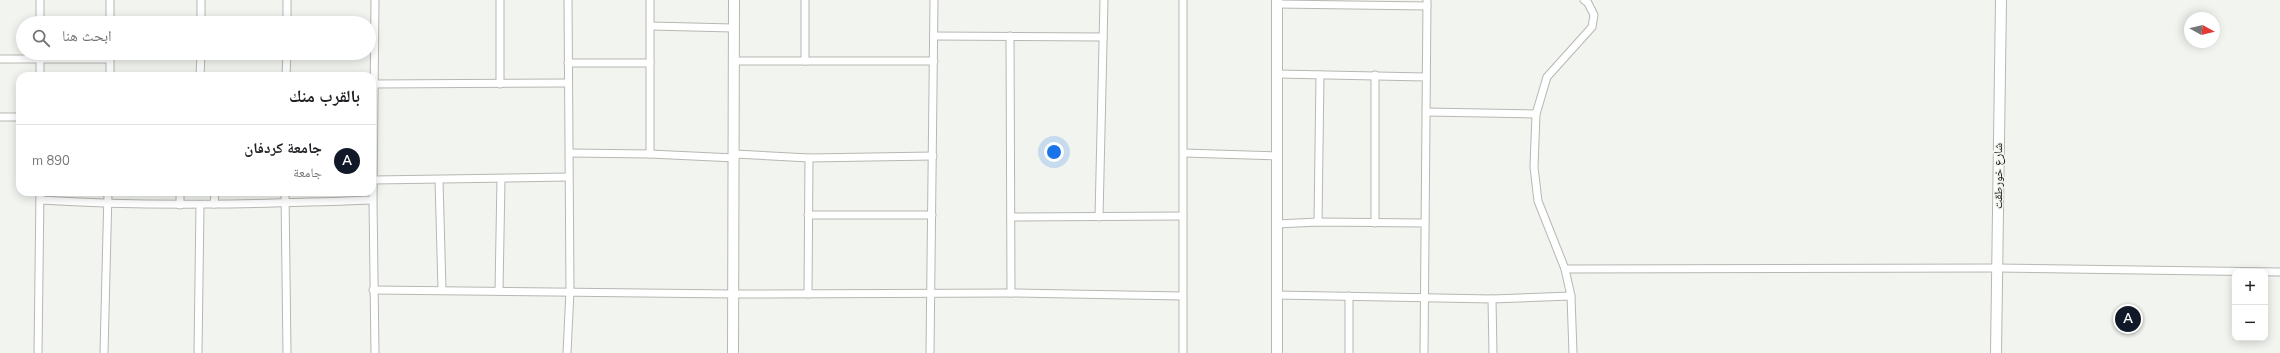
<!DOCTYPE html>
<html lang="ar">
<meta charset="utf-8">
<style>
:root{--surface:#fff;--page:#f2f2f2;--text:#202124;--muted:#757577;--line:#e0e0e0;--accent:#111827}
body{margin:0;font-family:"Nunito Sans","Noto Naskh Arabic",sans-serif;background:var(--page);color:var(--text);direction:rtl}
.controls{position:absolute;right:12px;bottom:12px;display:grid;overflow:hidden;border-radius:8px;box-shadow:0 2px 10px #0003}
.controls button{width:36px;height:36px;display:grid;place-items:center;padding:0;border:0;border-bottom:1px solid var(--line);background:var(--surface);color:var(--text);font:20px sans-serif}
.compass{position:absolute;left:2184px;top:12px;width:36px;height:36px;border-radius:50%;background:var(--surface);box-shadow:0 2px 10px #0003;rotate:98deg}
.you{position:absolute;left:1054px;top:152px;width:14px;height:14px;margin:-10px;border:3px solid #fff;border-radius:50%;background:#1a73e8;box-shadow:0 0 0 6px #1a73e833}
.badge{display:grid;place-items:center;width:26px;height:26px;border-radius:50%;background:var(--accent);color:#fff;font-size:13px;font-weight:700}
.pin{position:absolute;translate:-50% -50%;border:2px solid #fff;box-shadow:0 1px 4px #0006}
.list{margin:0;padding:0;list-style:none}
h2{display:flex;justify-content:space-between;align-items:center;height:52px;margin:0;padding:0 16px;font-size:17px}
h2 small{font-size:13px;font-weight:400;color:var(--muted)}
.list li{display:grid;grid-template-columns:26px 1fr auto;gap:12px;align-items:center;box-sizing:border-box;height:72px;padding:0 16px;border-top:1px solid var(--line)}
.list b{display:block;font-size:15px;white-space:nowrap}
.list p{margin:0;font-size:13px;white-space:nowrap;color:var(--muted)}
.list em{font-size:13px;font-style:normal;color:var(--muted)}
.icon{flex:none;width:22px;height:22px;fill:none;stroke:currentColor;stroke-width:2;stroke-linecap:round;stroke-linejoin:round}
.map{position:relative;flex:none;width:2280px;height:353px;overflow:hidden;direction:ltr}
.search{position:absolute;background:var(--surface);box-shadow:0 2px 10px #0003;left:16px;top:16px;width:360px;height:44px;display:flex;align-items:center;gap:10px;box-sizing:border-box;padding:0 14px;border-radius:22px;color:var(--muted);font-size:15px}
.panel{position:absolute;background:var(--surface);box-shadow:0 2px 10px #0003;left:16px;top:72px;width:360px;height:124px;border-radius:12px;direction:rtl}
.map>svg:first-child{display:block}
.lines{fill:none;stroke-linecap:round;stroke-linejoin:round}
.street-casing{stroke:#b6b8b2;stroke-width:9}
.secondary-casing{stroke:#b6b8b2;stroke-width:12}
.street{stroke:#fff;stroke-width:7}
.secondary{stroke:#fff;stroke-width:10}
.labels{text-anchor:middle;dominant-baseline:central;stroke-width:3;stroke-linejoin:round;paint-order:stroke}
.street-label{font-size:12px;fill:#191a18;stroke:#f2f5ef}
</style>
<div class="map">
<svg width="2280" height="353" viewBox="0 0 2280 353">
<rect width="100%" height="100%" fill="#f2f5ef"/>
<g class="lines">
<g class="street-casing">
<g id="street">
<polyline points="650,0 650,154"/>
<polyline points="1183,0 1183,353"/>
<polyline points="1277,4 1427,6"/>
<polyline points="40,23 40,0"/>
<polyline points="110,23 110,0"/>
<polyline points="201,23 201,0"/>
<polyline points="287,23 287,0"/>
<polyline points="651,26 733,28"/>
<polyline points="934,36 1103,37"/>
<polyline points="1010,36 1011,293"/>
<polyline points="40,53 40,76"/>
<polyline points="110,53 110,76"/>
<polyline points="0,59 110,59"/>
<polyline points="734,61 934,61"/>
<polyline points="805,61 805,0"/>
<polyline points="568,63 650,63"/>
<polyline points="1278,74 1426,77"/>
<polyline points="200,76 201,53"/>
<polyline points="286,76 287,53"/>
<polyline points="372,84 568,83"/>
<polyline points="500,84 500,0"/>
<polyline points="1426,112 1536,114"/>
<polyline points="0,117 20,117"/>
<polyline points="570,153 650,154 735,158"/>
<polyline points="1184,153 1278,156"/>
<polyline points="735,154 809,158 933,156"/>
<polyline points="374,180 568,177"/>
<polyline points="439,180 442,290"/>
<polyline points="285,192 287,353"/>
<path d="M40,200C151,207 262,204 373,200"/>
<polyline points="214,204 215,192"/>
<polyline points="180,205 180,192"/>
<polyline points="808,215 932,215"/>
<polyline points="1011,217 1183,216"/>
<polyline points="1099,217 1104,0"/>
<polyline points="1318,222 1320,75"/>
<polyline points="1375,223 1375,75"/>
<polyline points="1277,224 1318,222 1424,223"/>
<polyline points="1565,269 1998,268 2280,272"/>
<polyline points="373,290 733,294 1011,293 1182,296"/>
<polyline points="499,291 501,179"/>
<polyline points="808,294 809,158"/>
<polyline points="1277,295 1492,299 1571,296"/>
<polyline points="1492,299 1493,353"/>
<polyline points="38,353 40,192"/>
<polyline points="104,353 108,192"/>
<polyline points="198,353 200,205"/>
<polyline points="375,353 373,200 375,0"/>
<polyline points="567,353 570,291 568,0"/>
<polyline points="930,353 934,0"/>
<polyline points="1349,353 1349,296"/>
<polyline points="1424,353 1427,0"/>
<polyline points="1573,353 1571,296 1565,269 1538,201 1534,167 1536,114 1547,77 1592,27 1594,15 1588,3 1584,0"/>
</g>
</g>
<g class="secondary-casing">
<g id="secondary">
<polyline points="733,353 734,0"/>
<polyline points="1277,353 1277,0"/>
<polyline points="1996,353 2001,0"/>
</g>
</g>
<use href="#street" class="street"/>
<use href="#secondary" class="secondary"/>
</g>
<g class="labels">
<g class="street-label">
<text transform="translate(1998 176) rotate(-90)">شارع خورطقت</text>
</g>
</g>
</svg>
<div class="controls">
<button>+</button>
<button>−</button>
</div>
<svg class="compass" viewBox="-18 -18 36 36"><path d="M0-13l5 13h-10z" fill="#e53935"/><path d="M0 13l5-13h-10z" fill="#757577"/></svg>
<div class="you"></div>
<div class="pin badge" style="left:2128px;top:319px">A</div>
<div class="search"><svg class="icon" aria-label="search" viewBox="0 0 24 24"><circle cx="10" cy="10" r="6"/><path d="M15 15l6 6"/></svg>ابحث هنا</div>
<section class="panel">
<h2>بالقرب منك<small></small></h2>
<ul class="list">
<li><span class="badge">A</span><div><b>جامعة كردفان</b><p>جامعة</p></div><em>890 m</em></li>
</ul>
</section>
</div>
